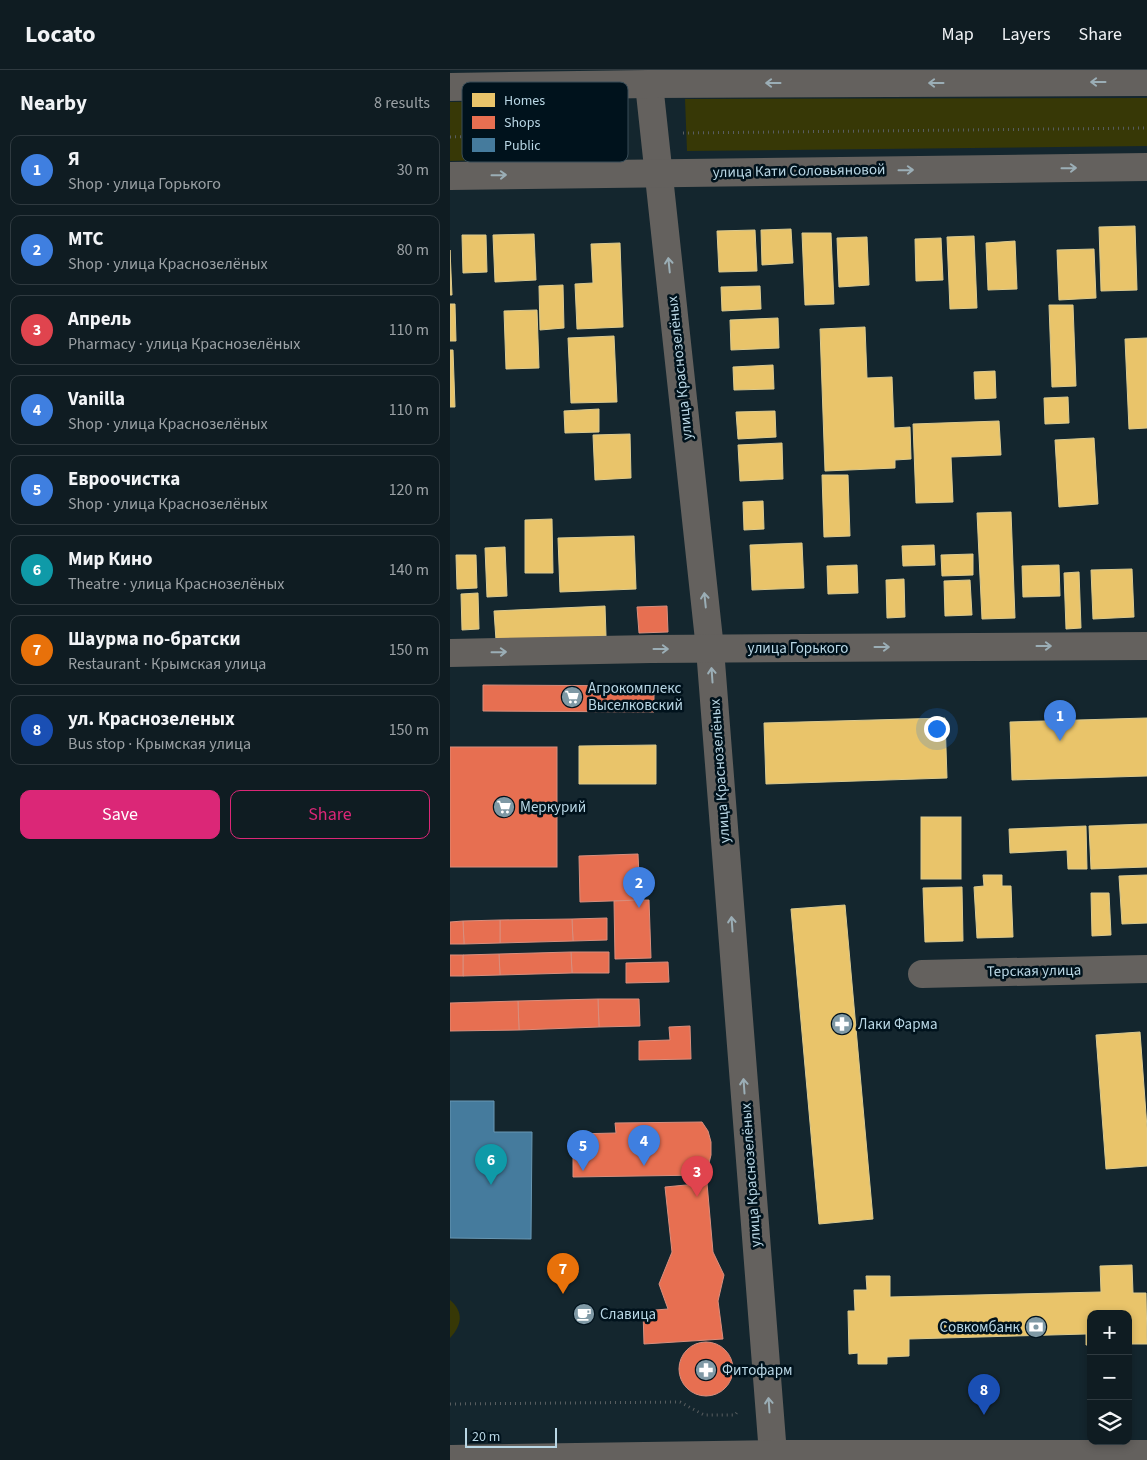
<!DOCTYPE html>
<meta charset="utf-8">
<style>
:root{--surface:#0f1c22;--page:#1d292f;--text:#f1f3f6;--muted:#9ba1a5;--line:#2f3a40;--accent:#db2777}
body{margin:0;font-family:"Source Sans 3",sans-serif;background:var(--page);color:var(--text)}
.controls{position:absolute;right:15px;bottom:15px;display:grid;overflow:hidden;border-radius:10px;box-shadow:0 2px 8px #0003}
.controls button{width:45px;height:45px;display:grid;place-items:center;padding:0;border:0;border-bottom:1px solid var(--line);background:var(--surface);color:var(--text);font:25px sans-serif}
.scale{position:absolute;left:15px;bottom:12px;width:92px;box-sizing:border-box;padding-left:5px;border:2px solid #b9d7e5;border-top:0;font-size:14px;line-height:18px;white-space:nowrap;color:#b9d7e5;-webkit-text-stroke:4px #00121c;paint-order:stroke}
.you{position:absolute;left:486px;top:658px;width:18px;height:18px;margin:-12px;border:4px solid #fff;border-radius:50%;background:#1a73e8;box-shadow:0 0 0 8px #1a73e833}
.badge{display:grid;place-items:center;width:32px;height:32px;border-radius:50%;background:var(--accent);color:#fff;font-size:16px;font-weight:700}
.pin{position:absolute;translate:-50% -41px;filter:drop-shadow(0 1px 2px #0008)}
.pin::after{content:'';position:absolute;top:26px;width:18px;height:15px;background:inherit;clip-path:polygon(0 0,100% 0,50% 100%)}
.list{margin:0;padding:0;list-style:none}
h2{display:flex;justify-content:space-between;align-items:center;height:65px;margin:0;padding:0 20px;font-size:21px}
h2 small{font-size:16px;font-weight:400;color:var(--muted)}
.list li{display:grid;grid-template-columns:32px 1fr auto;gap:15px;align-items:center;box-sizing:border-box;height:70px;margin:0 10px 10px;padding:0 10px;border:1px solid var(--line);border-radius:10px}
.list b{display:block;font-size:19px;white-space:nowrap}
.list p{margin:0;font-size:16px;white-space:nowrap;color:var(--muted)}
.list em{font-size:16px;font-style:normal;color:var(--muted)}
.actions{display:flex;gap:10px;padding:15px 20px}
.actions a{flex:1;padding:11px 0;border:1px solid var(--accent);border-radius:10px;text-align:center;font-size:18px;color:var(--accent)}
.actions .main{background:var(--accent);color:#fff}
.icon{flex:none;width:28px;height:28px;fill:none;stroke:currentColor;stroke-width:2;stroke-linecap:round;stroke-linejoin:round}
.map{position:relative;flex:none;width:697px;height:1390px;overflow:hidden}
header{display:flex;align-items:center;gap:30px;box-sizing:border-box;height:70px;padding:0 25px;background:var(--surface);border-bottom:1px solid var(--line)}
header strong{font-size:24px}
nav{display:flex;gap:28px;margin-inline-start:auto;font-size:18px}
main{display:flex}
aside{flex:1;background:var(--surface)}
.map>svg:first-child{display:block}
.green{fill:#373806}
.homes{fill:#e9c46a;stroke:#dbca8f}
.shops{fill:#e76f51;stroke:#d98e7d}
.public{fill:#457b9d;stroke:#6897b3}
.lines{fill:none;stroke-linecap:round;stroke-linejoin:round}
.path{stroke:#585d5f;stroke-width:3;stroke-dasharray:1 4;stroke-linecap:butt}
.minor{stroke:#64615e;stroke-width:28}
.tertiary{stroke:#64615e;stroke-width:28}
.oneway{stroke:#9baeb6}
.labels{text-anchor:middle;dominant-baseline:central;stroke-width:5;stroke-linejoin:round;paint-order:stroke}
.street-label{font-size:15px;fill:#b9d7e5;stroke:#00121c}
.poi-label{font-size:15px;fill:#b9d7e5;stroke:#00121c;text-anchor:start}
.key{fill:#00121c;stroke:#384d58;stroke-width:1}
.key-label{font-size:14px;fill:#b9d7e5}
</style>
<header>
<strong>Locato</strong>
<nav><a>Map</a><a>Layers</a><a>Share</a></nav>
</header>
<main>
<aside>
<h2>Nearby<small>8 results</small></h2>
<ul class="list">
<li><span class="badge" style="background:#3f7fe0">1</span><div><b>Я</b><p>Shop · улица Горького</p></div><em>30 m</em></li>
<li><span class="badge" style="background:#3f7fe0">2</span><div><b>МТС</b><p>Shop · улица Краснозелёных</p></div><em>80 m</em></li>
<li><span class="badge" style="background:#e0444e">3</span><div><b>Апрель</b><p>Pharmacy · улица Краснозелёных</p></div><em>110 m</em></li>
<li><span class="badge" style="background:#3f7fe0">4</span><div><b>Vanilla</b><p>Shop · улица Краснозелёных</p></div><em>110 m</em></li>
<li><span class="badge" style="background:#3f7fe0">5</span><div><b>Евроочистка</b><p>Shop · улица Краснозелёных</p></div><em>120 m</em></li>
<li><span class="badge" style="background:#0f9aa8">6</span><div><b>Мир Кино</b><p>Theatre · улица Краснозелёных</p></div><em>140 m</em></li>
<li><span class="badge" style="background:#e8710a">7</span><div><b>Шаурма по-братски</b><p>Restaurant · Крымская улица</p></div><em>150 m</em></li>
<li><span class="badge" style="background:#1a4fb4">8</span><div><b>ул. Краснозеленых</b><p>Bus stop · Крымская улица</p></div><em>150 m</em></li>
</ul>
<div class="actions"><a class="main">Save</a><a>Share</a></div>
</aside>
<div class="map">
<svg width="697" height="1390" viewBox="0 0 697 1390">
<rect width="100%" height="100%" fill="#14262e"/>
<g class="green">
<polygon points="697,28 697,76 237,81 235,29"/>
<polygon points="143,30 147,87 0,91 0,32"/>
<path d="M0,1230C14,1242 12,1255 0,1268Z"/>
</g>
<g class="homes">
<polygon points="685,156 687,220 651,221 649,157"/>
<polygon points="341,159 343,193 312,195 311,160"/>
<polygon points="305,160 307,201 269,202 267,161"/>
<polygon points="352,163 381,163 384,234 355,235"/>
<polygon points="84,164 86,210 45,212 43,165"/>
<polygon points="12,165 36,165 37,202 13,203"/>
<polygon points="524,166 527,238 500,239 497,167"/>
<polygon points="417,167 419,215 389,217 387,168"/>
<polygon points="491,168 493,210 466,211 465,169"/>
<polygon points="565,171 567,219 538,220 536,173"/>
<polygon points="170,173 173,257 127,259 125,214 143,213 141,174"/>
<polygon points="644,179 646,228 609,230 607,180"/>
<polygon points="0,180 2,225 0,225"/>
<polygon points="113,215 114,258 90,260 89,216"/>
<polygon points="310,216 311,239 272,241 271,217"/>
<polygon points="0,234 5,234 6,271 0,271"/>
<polygon points="599,235 623,235 626,316 602,317"/>
<polygon points="87,240 89,298 56,299 54,241"/>
<polygon points="328,248 329,278 281,280 280,250"/>
<polygon points="415,257 417,308 442,307 444,358 460,357 461,389 445,390 445,398 375,401 370,259"/>
<polygon points="164,266 167,332 121,333 118,268"/>
<polygon points="697,268 697,358 679,359 675,269"/>
<polygon points="0,280 3,280 5,337 0,337"/>
<polygon points="323,295 324,319 284,320 283,297"/>
<polygon points="545,301 546,328 525,329 524,302"/>
<polygon points="618,327 619,353 595,354 594,328"/>
<polygon points="149,339 149,362 115,363 114,341"/>
<polygon points="325,341 326,367 288,369 286,342"/>
<polygon points="549,351 551,385 501,387 503,432 466,433 463,354"/>
<polygon points="180,364 181,408 145,410 143,365"/>
<polygon points="644,368 648,434 609,437 605,370"/>
<polygon points="332,373 333,409 290,411 288,375"/>
<polygon points="372,405 398,405 400,466 374,467"/>
<polygon points="313,431 314,459 294,460 293,432"/>
<polygon points="561,442 565,548 532,549 527,443"/>
<polygon points="102,449 103,503 75,503 75,450"/>
<polygon points="184,466 186,519 110,522 108,468"/>
<polygon points="352,473 354,518 302,520 300,475"/>
<polygon points="484,475 485,495 453,496 452,476"/>
<polygon points="55,477 57,526 37,527 35,478"/>
<polygon points="523,484 523,505 492,506 491,485"/>
<polygon points="6,485 26,485 27,518 7,519"/>
<polygon points="407,495 408,523 378,524 377,496"/>
<polygon points="609,495 610,526 573,527 572,496"/>
<polygon points="682,499 684,547 643,549 641,500"/>
<polygon points="629,502 631,558 616,559 614,503"/>
<polygon points="454,509 455,547 437,548 436,510"/>
<polygon points="520,510 522,545 495,546 494,511"/>
<polygon points="28,523 29,559 12,560 11,524"/>
<polygon points="155,536 156,566 46,570 44,541"/>
<polygon points="495,648 497,708 316,714 314,653"/>
<polygon points="697,648 697,706 562,710 560,652"/>
<polygon points="206,675 206,714 129,714 129,676"/>
<rect x="471" y="747" width="40" height="62"/>
<polygon points="697,754 697,797 641,799 639,756"/>
<polygon points="636,756 637,799 618,799 617,780 560,783 559,759"/>
<polygon points="533,805 552,805 552,816 561,816 563,867 527,868 524,817 534,816"/>
<polygon points="697,805 697,853 672,854 669,806"/>
<polygon points="512,817 513,871 475,872 473,818"/>
<polygon points="641,823 659,823 661,865 642,866"/>
<polygon points="395,835 423,1149 369,1154 341,839"/>
<polygon points="690,962 697,1058 697,1096 656,1099 646,965"/>
<polygon points="682,1195 683,1223 696,1223 697,1274 678,1274 678,1244 641,1244 641,1275 636,1275 636,1264 459,1269 459,1286 437,1287 437,1294 408,1294 408,1283 399,1284 398,1241 405,1241 404,1220 417,1220 416,1206 440,1206 440,1227 651,1222 650,1196"/>
</g>
<g class="shops">
<polygon points="217,536 218,562 189,563 187,537"/>
<polygon points="33,615 204,616 204,642 33,641"/>
<rect x="0" y="677" width="107" height="120"/>
<polygon points="188,784 190,830 130,832 129,786"/>
<polygon points="190,830 199,830 201,888 165,889 164,831"/>
<polygon points="157,848 157,870 123,871 122,849"/>
<polygon points="122,849 123,871 50,873 50,850"/>
<polygon points="50,850 50,873 14,874 13,851"/>
<polygon points="13,851 14,874 0,874 0,852"/>
<polygon points="121,882 159,882 159,903 122,903"/>
<polygon points="121,882 122,903 50,905 49,884"/>
<polygon points="49,884 50,905 13,906 13,885"/>
<rect x="0" y="885" width="13" height="21"/>
<polygon points="218,892 219,912 176,913 176,893"/>
<polygon points="148,929 189,929 190,956 149,957"/>
<polygon points="148,929 149,957 69,960 68,931"/>
<polygon points="68,931 69,960 0,961 0,933"/>
<polygon points="240,956 241,989 189,990 189,971 220,970 219,957"/>
<polygon points="252,1052 258,1061 261,1072 261,1085 258,1097 253,1105 123,1107 123,1064 166,1063 165,1053"/>
<polygon points="257,1113 263,1182 274,1205 268,1231 273,1269 194,1274 193,1241 218,1239 209,1214 222,1182 215,1117"/>
<circle cx="256" cy="1299" r="27"/>
</g>
<polygon class="public" points="0,1031 44,1031 44,1062 82,1062 81,1169 0,1168"/>
<g class="lines">
<g class="path">
<polyline points="233,63 697,58"/>
<polyline points="0,67 141,63 174,64"/>
<polyline points="0,1334 230,1332 254,1345 285,1345 289,1340"/>
</g>
<g class="minor">
<polyline points="199,14 260,579 323,1384"/>
<polyline points="0,17 199,14 697,12"/>
<polyline points="0,106 697,97"/>
<polyline points="0,583 201,579 697,576"/>
<polyline points="472,904 697,899"/>
</g>
<polyline class="tertiary" points="0,1389 323,1384 697,1384"/>
</g>
<defs><path id="oneway-shaft" d="M-6 0H5M1.5-3L5.5 0L1.5 3" fill="none" stroke-width="1.6" stroke-linecap="round" stroke-linejoin="round" transform="scale(1.25)"/></defs>
<g class="oneway">
<use href="#oneway-shaft" transform="translate(648 12) rotate(180)"/>
<use href="#oneway-shaft" transform="translate(323 13) rotate(180)"/>
<use href="#oneway-shaft" transform="translate(486 13) rotate(180)"/>
<use href="#oneway-shaft" transform="translate(619 98) rotate(-1)"/>
<use href="#oneway-shaft" transform="translate(456 100) rotate(-1)"/>
<use href="#oneway-shaft" transform="translate(49 105) rotate(-1)"/>
<use href="#oneway-shaft" transform="translate(219 195) rotate(-96)"/>
<use href="#oneway-shaft" transform="translate(255 530) rotate(-96)"/>
<use href="#oneway-shaft" transform="translate(594 576)"/>
<use href="#oneway-shaft" transform="translate(432 577)"/>
<use href="#oneway-shaft" transform="translate(211 579)"/>
<use href="#oneway-shaft" transform="translate(49 582) rotate(-1)"/>
<use href="#oneway-shaft" transform="translate(262 605) rotate(-94)"/>
<use href="#oneway-shaft" transform="translate(282 854) rotate(-94)"/>
<use href="#oneway-shaft" transform="translate(294 1016) rotate(-94)"/>
<use href="#oneway-shaft" transform="translate(319 1335) rotate(-94)"/>
</g>
<defs>
<g id="supermarket-disc" transform="scale(1.125)"><circle r="9.5" fill="#7f99a5" stroke="#00121c"/><path d="M-6-5.5h2.5l.6 2H6L4.5 2H-2.5L-4.4-4H-6ZM-1.5 3.2a1.3 1.3 0 1 0 .1 0ZM3 3.2a1.3 1.3 0 1 0 .1 0Z" fill="#fff"/></g>
<g id="pharmacy-disc" transform="scale(1.125)"><circle r="9.5" fill="#7f99a5" stroke="#00121c"/><path d="M-2-6h4v4h4v4h-4v4h-4v-4h-4v-4h4Z" fill="#fff"/></g>
<g id="cafe-disc" transform="scale(1.125)"><circle r="9.5" fill="#7f99a5" stroke="#00121c"/><path d="M-5.5-4.5H6V0H3Q3 3.5 0 3.5H-2.5Q-5.5 3.5-5.5 0ZM3-3.2v2h1.7v-2ZM-6 4.5H4V6H-6Z" fill="#fff"/></g>
<g id="bank-disc" transform="scale(1.125)"><circle r="9.5" fill="#7f99a5" stroke="#00121c"/><path d="M-6-4H6V4H-6ZM0-2.3a2.3 2.3 0 1 0 0 4.6a2.3 2.3 0 1 0 0-4.6Z" fill="#fff"/></g>
</defs>
<g fill-rule="evenodd">
<use href="#supermarket-disc" x="122" y="627"/>
<use href="#supermarket-disc" x="54" y="737"/>
<use href="#pharmacy-disc" x="392" y="954"/>
<use href="#cafe-disc" x="134" y="1244"/>
<use href="#bank-disc" x="586" y="1257"/>
<use href="#pharmacy-disc" x="256" y="1300"/>
</g>
<g class="labels">
<g class="street-label">
<text transform="translate(349 101) rotate(-1)">улица Кати Соловьяновой</text>
<text transform="translate(230 298) rotate(-96)">улица Краснозелёных</text>
<text x="348" y="578">улица Горького</text>
<text transform="translate(270 701) rotate(-94)">улица Краснозелёных</text>
<text transform="translate(584 901) rotate(-1)">Терская улица</text>
<text transform="translate(301 1105) rotate(-94)">улица Краснозелёных</text>
</g>
<g class="poi-label">
<text x="138" y="618">Агрокомплекс<tspan x="138" dy="17">Выселковский</tspan></text>
<text x="70" y="737">Меркурий</text>
<text x="408" y="954">Лаки Фарма</text>
<text x="150" y="1244">Славица</text>
<text x="570" y="1257" text-anchor="end">Совкомбанк</text>
<text x="272" y="1300">Фитофарм</text>
</g>
</g>
<rect x="12" y="12" width="166" height="80" rx="8" class="key"/>
<rect x="22" y="23" width="23" height="14" fill="#e9c46a"/>
<rect x="22" y="46" width="23" height="13" fill="#e76f51"/>
<rect x="22" y="68" width="23" height="14" fill="#457b9d"/>
<g class="key-label">
<text x="54" y="35">Homes</text>
<text x="54" y="57">Shops</text>
<text x="54" y="80">Public</text>
</g>
</svg>
<div class="controls">
<button>+</button>
<button>−</button>
<button><svg class="icon" aria-label="layers" viewBox="0 0 24 24"><path d="M12 4l9 5-9 5-9-5zM3 14l9 5 9-5"/></svg></button>
</div>
<div class="scale">20 m</div>
<div class="you"></div>
<div class="pin badge" style="left:610px;top:671px;background:#3f7fe0">1</div>
<div class="pin badge" style="left:189px;top:838px;background:#3f7fe0">2</div>
<div class="pin badge" style="left:247px;top:1127px;background:#e0444e">3</div>
<div class="pin badge" style="left:194px;top:1096px;background:#3f7fe0">4</div>
<div class="pin badge" style="left:133px;top:1101px;background:#3f7fe0">5</div>
<div class="pin badge" style="left:41px;top:1115px;background:#0f9aa8">6</div>
<div class="pin badge" style="left:113px;top:1224px;background:#e8710a">7</div>
<div class="pin badge" style="left:534px;top:1345px;background:#1a4fb4">8</div>
</div>
</main>
